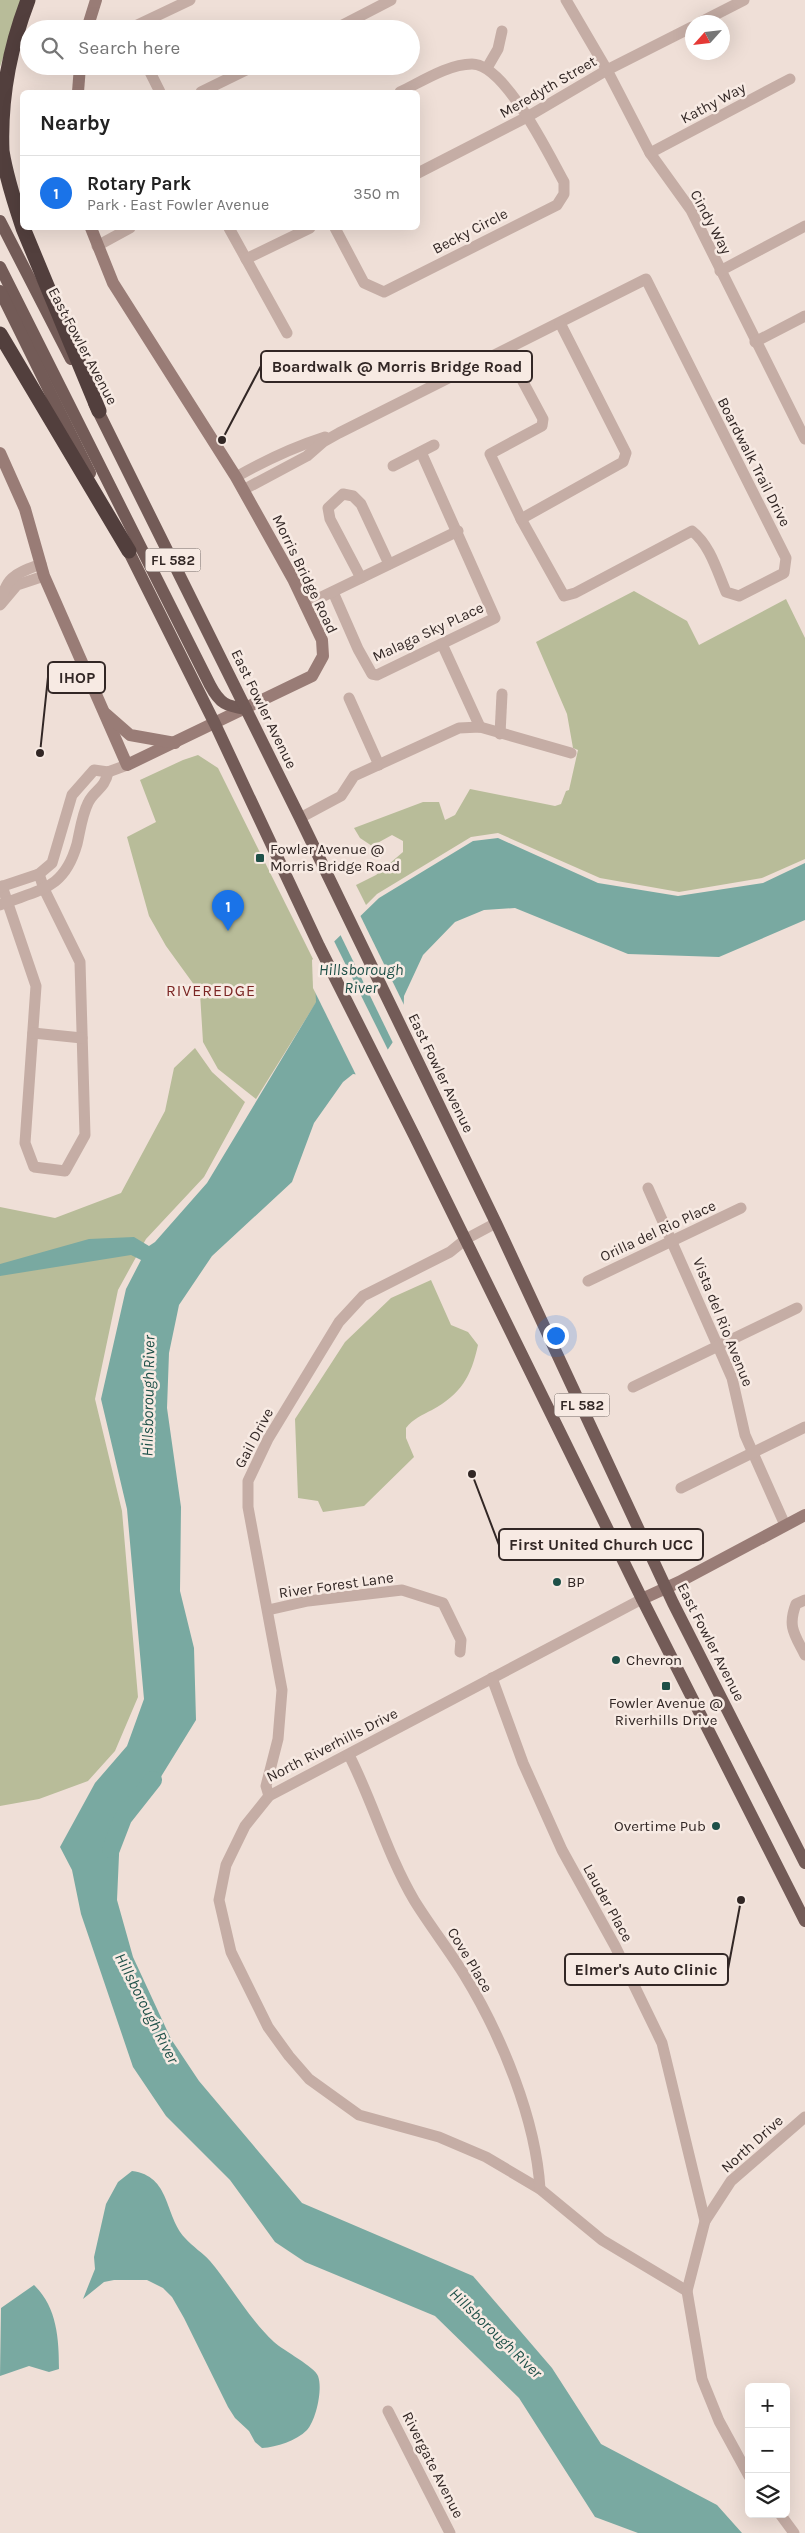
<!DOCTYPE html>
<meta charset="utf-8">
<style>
:root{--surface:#fff;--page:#f6f6f6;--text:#222;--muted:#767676;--line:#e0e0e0;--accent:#1a73e8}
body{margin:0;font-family:Karla,sans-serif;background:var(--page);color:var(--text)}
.controls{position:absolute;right:15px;bottom:15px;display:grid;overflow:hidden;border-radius:8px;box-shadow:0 5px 20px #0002}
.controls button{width:45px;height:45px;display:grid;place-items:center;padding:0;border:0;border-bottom:1px solid var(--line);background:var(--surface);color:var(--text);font:25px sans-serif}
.compass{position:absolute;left:685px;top:15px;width:45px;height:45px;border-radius:50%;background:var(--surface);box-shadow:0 5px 20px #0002;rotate:243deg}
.you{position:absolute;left:555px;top:1335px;width:18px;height:18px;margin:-12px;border:4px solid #fff;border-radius:50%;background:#1a73e8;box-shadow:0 0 0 8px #1a73e833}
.badge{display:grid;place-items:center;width:32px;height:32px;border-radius:50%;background:var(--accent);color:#fff;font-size:16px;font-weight:700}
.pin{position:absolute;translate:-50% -41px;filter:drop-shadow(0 1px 2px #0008)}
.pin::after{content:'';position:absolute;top:26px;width:18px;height:15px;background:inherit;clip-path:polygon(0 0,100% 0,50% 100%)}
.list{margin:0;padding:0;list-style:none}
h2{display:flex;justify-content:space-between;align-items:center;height:65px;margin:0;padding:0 20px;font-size:21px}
h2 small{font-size:16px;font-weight:400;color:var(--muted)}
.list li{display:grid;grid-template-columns:32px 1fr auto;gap:15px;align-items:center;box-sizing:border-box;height:75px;padding:0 20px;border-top:1px solid var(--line)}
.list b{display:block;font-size:19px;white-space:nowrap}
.list p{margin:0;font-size:16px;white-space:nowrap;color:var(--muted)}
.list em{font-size:16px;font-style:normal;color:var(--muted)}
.icon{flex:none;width:28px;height:28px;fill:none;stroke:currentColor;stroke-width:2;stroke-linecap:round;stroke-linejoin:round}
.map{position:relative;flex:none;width:805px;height:2533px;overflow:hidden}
.search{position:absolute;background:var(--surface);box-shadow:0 5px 20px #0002;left:20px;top:20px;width:400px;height:55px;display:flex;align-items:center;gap:12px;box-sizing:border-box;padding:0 18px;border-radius:28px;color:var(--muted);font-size:19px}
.panel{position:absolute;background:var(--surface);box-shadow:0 5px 20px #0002;left:20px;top:90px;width:400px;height:140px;border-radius:8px}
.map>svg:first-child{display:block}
.green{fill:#b8bc99}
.water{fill:#79a9a1}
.pier{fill:#efdfd7}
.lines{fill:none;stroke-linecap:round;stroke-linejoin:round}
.river{stroke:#79a9a1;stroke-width:18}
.street{stroke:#c5ada5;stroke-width:11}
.secondary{stroke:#997c76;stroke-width:12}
.primary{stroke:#735b57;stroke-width:12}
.highway{stroke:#523f3d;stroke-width:15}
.poi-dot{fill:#1e5048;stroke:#f7eae3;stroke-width:2}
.labels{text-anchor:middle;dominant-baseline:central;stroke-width:5;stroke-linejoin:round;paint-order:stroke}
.shield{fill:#f7eae3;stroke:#6d625e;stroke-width:1}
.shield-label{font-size:14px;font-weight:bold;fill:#322725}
.street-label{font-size:15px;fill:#322725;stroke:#f7eae3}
.poi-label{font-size:15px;fill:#322725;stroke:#f7eae3;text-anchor:start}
.water-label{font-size:16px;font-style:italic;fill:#1e5048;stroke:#f7eae3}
.neighbourhood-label{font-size:16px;letter-spacing:1px;fill:#7b2624;stroke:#f7eae3}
.leader{fill:none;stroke:#322725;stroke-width:2}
.callout-dot{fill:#322725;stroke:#f7eae3;stroke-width:2}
.callout{fill:#f7eae3;stroke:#322725;stroke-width:2}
.callout-label{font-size:16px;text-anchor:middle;font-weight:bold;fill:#322725}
</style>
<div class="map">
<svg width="805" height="2533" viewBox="0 0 805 2533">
<rect width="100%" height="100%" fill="#efdfd7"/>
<g class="green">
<polygon points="0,0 22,0 0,67"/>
<polygon points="634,591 687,621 699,645 786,599 805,638 805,859 762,878 679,892 600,878 498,833 471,837 377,894 366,905 356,885 376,875 403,852 403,841 392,835 372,846 360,838 354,828 423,802 439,802 445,820 455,815 470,789 555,806 561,804 566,791 569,790 578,750 573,748 567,714 536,642"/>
<polygon points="198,755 218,768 314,961 317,1001 256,1099 218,1069 203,1042 200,993 166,946 149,916 127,837 156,822 140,780 183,760"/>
<polygon points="195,1048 212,1072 245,1102 204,1177 146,1239 118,1290 95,1399 122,1511 138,1697 115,1751 88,1781 39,1799 0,1806 0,1207 55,1218 121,1193 165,1111 174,1068"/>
<path d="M431,1280L451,1325L468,1332L478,1345C471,1377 461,1394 432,1410C422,1415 413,1419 406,1428V1438L414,1457L364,1506L323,1512L318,1501L298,1498L295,1419L345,1342L391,1298Z"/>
</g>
<g class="water">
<polygon points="498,838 598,883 678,896 763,883 805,863 805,920 719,957 628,954 515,908 484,910 455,922 423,955 404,996 403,1027 370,1076 353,1074 343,1082 314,1123 292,1182 212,1256 179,1305 169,1353 167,1408 181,1507 180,1591 194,1648 196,1720 154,1788 121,1810 117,1900 133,1957 171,2039 199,2081 302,2203 473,2276 552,2368 601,2444 717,2505 742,2533 638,2533 595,2517 519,2398 435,2316 305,2262 275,2242 230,2180 166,2116 133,2067 81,1914 72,1870 60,1847 95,1783 127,1746 144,1699 127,1509 101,1399 126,1289 141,1260 131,1255 0,1276 0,1264 89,1239 134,1237 149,1246 155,1242 207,1183 316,1002 314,961 379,898 473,841"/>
<path d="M132,2171C171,2176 164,2215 185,2238C193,2247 203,2253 210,2261C231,2286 250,2320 274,2342C284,2351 315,2367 318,2376C323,2389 316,2420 307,2430C296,2441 277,2447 262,2448L255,2442L249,2431L235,2418L228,2407L184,2318L172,2297L163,2288L147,2280H114L104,2282L83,2299L95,2269L94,2257L106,2204L118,2182Z"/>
<path d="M34,2285C57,2307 59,2339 59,2369L49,2372L29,2366L0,2376L1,2308Z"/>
</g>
<g class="pier">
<polygon points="359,913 406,1009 405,1028 394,1045 339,932"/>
<polygon points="333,939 389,1052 370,1079 357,1077 313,988 312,960"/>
</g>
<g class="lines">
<polyline class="river" points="111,1849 123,1818 153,1780"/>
<g class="street">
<polyline points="566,0 607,70 650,153 691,210 805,439"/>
<polyline points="701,22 744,0"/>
<polyline points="129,29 190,0"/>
<polyline points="335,29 391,0"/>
<polyline points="147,66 160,92"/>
<polyline points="487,68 498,49 502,31"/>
<polyline points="201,92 254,66"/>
<polyline points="650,153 790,79"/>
<polyline points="418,173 527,117 607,70 692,27"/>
<polyline points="229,228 287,333"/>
<path d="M335,228L364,283L384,292L557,205L564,194V182C549,155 505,64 472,64C448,64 421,82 400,92"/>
<polyline points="97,246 130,228"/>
<polyline points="246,259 310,228"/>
<polyline points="720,271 805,226"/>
<polyline points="755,342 805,316"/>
<polyline points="393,466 434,445"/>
<path d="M236,477C264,461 294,447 325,437"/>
<path d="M243,490L307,456L323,442L339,433L646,279L786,558L784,573L739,596L726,592C717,571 710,545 692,531L575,593L564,596L521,519L490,454L542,426L543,419L506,350"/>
<polyline points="521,519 623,462 626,453 560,323"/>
<polyline points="361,578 330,519 328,508 343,494 353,496 361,504 389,564"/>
<polyline points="333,592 358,649 372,674 377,675 495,618 421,452"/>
<polyline points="1,604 17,585 44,576"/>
<path d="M0,605C6,576 15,574 41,564"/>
<polyline points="305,605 458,531"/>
<polyline points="442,644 480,727"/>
<polyline points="349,698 379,765"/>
<polyline points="500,734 502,694"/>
<polyline points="300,818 341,796 354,776 459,728 480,727 571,753"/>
<polyline points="2,886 36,986 25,1143 34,1167 65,1171 85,1135 80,962 44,889 39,874"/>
<polyline points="0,887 39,874 52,863 72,795 94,770 108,772 127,765"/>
<path d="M0,905C40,889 64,890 77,844C80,831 82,815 88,803C94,790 105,789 108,772"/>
<polyline points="33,1033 82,1038"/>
<polyline points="648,1188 732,1378 745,1435 785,1525"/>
<polyline points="588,1281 741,1208"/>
<polyline points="633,1387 797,1308"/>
<polyline points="681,1488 805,1427"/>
<polyline points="642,1599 269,1796 245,1826 226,1865 219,1900 231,1952 268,2027 289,2056 309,2079 359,2115 439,2137 486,2157 540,2189 602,2240 687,2291 702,2379 719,2421 749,2476"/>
<path d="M805,1600L796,1604C787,1627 795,1635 805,1655"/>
<polyline points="268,1610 308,1601 402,1590 443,1603 461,1640 460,1652"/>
<polyline points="492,1678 523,1763 562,1850 615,1946 662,2043 705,2221 687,2291"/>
<path d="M349,1755C373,1802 387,1854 414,1900C430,1926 449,1950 465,1976C501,2035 536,2119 540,2189"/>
<polyline points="269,1796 266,1786 278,1739 282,1690 248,1507 248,1481 268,1439 339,1322 363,1296 450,1252 466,1239 496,1223"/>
<polyline points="705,2221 731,2181 805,2117"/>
<polyline points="388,2411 450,2533"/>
<polyline points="780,2514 794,2533"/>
</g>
<g class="secondary">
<polyline points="87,29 96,0"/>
<polyline points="78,92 80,66"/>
<polyline points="0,453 25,509 44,576 127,765 312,676 323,656 322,640 293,579 236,477 113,283 91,228"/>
<polyline points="106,714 130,735 175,743"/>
<polyline points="642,1599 679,1582 805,1515"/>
</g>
<g class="primary">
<polyline points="0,221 71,359"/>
<path d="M0,267L210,685C220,704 226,706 246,709"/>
<polyline points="0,291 90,473"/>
<polyline points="94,403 300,818 496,1223 673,1603 805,1863"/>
<polyline points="124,542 215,724 319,946 414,1135 642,1599 805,1921"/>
</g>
<g class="highway">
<path d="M22,225C14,201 6,176 2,151C0,100 10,47 28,0"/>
<polyline points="23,228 99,411"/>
<polyline points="0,334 129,551"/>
</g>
</g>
<g class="poi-dot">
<rect x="255" y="853" width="10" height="10" rx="2.5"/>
<circle cx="557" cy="1582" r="5"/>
<circle cx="616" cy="1660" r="5"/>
<rect x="661" y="1681" width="10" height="10" rx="2.5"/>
<circle cx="716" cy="1826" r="5"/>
</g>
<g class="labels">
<g class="shield">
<rect x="145.5" y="548.5" width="55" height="23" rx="4"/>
<rect x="554.5" y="1393.5" width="55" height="23" rx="4"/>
</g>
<g class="shield-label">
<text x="173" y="560">FL 582</text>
<text x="582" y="1405">FL 582</text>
</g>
<g class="street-label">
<text transform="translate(548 87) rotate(-30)">Meredyth Street</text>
<text transform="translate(713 103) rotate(-28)">Kathy Way</text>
<text transform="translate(711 222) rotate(62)">Cindy Way</text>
<text transform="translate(470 231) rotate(-27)">Becky Circle</text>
<text transform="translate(83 346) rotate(62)">East Fowler Avenue</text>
<text transform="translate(754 462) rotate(63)">Boardwalk Trail Drive</text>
<text transform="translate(305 574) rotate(64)">Morris Bridge Road</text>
<text transform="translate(428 632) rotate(-25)">Malaga Sky PLace</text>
<text transform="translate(264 709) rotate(64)">East Fowler Avenue</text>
<text transform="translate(441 1073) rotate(64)">East Fowler Avenue</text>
<text transform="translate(658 1231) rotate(-25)">Orilla del Rio Place</text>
<text transform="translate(723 1322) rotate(68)">Vista del Rio Avenue</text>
<text transform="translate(254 1438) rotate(-62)">Gail Drive</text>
<text transform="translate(336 1585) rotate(-8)">River Forest Lane</text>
<text transform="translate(711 1642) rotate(63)">East Fowler Avenue</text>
<text transform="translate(332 1745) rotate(-27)">North Riverhills Drive</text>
<text transform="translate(608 1903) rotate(61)">Lauder Place</text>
<text transform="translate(470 1960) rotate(59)">Cove Place</text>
<text transform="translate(752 2144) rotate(-42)">North Drive</text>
<text transform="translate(433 2465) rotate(63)">Rivergate Avenue</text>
</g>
<g class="poi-label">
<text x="270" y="849">Fowler Avenue @<tspan x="270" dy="17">Morris Bridge Road</tspan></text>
<text x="567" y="1582">BP</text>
<text x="626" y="1660">Chevron</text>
<text x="666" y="1703" text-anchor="middle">Fowler Avenue @<tspan x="666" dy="17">Riverhills Drive</tspan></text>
<text x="706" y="1826" text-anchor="end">Overtime Pub</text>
</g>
<g class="water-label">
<text x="361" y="969">Hillsborough<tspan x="361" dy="18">River</tspan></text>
<text transform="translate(148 1396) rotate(-89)">Hillsborough River</text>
<text transform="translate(147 2008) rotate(63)">Hillsborough River</text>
<text transform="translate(496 2333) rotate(44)">Hillsborough River</text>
</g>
<g class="neighbourhood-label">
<text x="211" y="990">RIVEREDGE</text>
</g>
</g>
<path class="leader" d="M222 440L261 366M40 753L48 677M472 1474L499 1545M741 1900L728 1969"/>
<g class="callout-dot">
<circle cx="222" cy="440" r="5"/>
<circle cx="40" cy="753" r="5"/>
<circle cx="472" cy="1474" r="5"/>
<circle cx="741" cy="1900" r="5"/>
</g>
<g class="callout">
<rect x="261" y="351" width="271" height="31" rx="5"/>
<rect x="48" y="662" width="57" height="31" rx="5"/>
<rect x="499" y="1529" width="204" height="31" rx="5"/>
<rect x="565" y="1954" width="163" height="31" rx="5"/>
</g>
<g class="callout-label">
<text x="397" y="372">Boardwalk @ Morris Bridge Road</text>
<text x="77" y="683">IHOP</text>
<text x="601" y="1550">First United Church UCC</text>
<text x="646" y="1975">Elmer's Auto Clinic</text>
</g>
</svg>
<div class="controls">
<button>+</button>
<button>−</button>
<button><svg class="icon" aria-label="layers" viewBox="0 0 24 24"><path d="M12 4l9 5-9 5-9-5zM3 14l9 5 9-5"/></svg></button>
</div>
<svg class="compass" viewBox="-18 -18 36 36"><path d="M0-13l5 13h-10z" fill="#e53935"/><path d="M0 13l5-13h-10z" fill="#767676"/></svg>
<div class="you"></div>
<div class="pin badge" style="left:228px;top:931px">1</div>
<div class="search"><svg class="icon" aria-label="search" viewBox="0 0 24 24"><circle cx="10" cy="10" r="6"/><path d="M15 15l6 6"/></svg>Search here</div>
<section class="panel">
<h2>Nearby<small></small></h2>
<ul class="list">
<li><span class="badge">1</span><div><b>Rotary Park</b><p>Park · East Fowler Avenue</p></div><em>350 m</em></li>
</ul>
</section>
</div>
